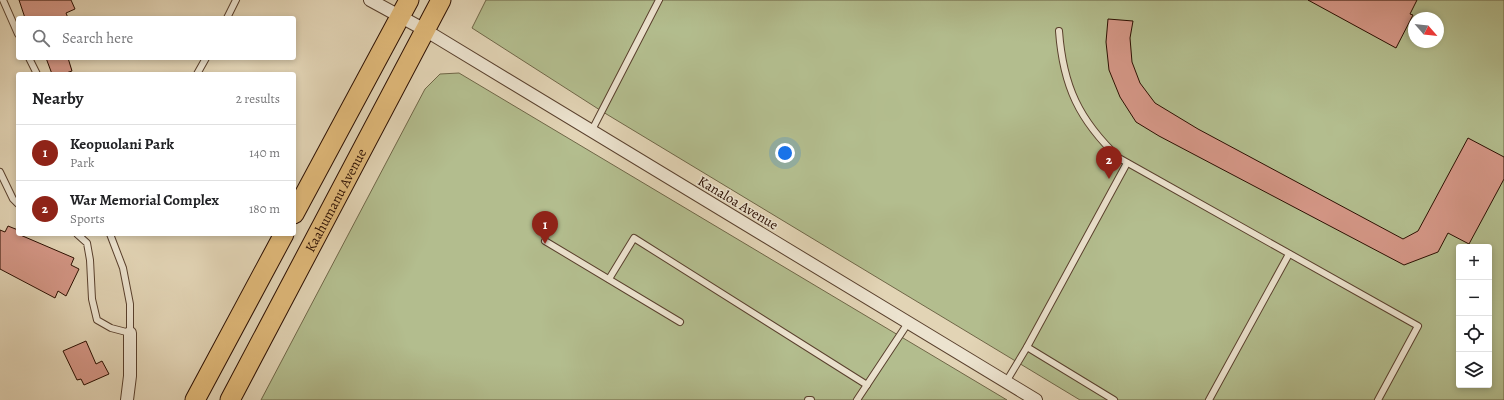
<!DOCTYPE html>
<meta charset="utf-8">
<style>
:root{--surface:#fff;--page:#f2f2f2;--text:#202124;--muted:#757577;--line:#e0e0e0;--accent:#8f2418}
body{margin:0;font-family:Alegreya,serif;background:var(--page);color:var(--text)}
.controls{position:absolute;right:12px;bottom:12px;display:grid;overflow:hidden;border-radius:4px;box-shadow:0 2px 6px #0003}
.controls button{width:36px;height:36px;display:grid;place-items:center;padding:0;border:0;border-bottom:1px solid var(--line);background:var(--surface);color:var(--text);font:20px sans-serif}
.compass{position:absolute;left:1408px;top:12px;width:36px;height:36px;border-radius:50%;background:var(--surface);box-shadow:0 2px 6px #0003;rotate:118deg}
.you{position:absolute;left:785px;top:153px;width:14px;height:14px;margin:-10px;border:3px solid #fff;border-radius:50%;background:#1a73e8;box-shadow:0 0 0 6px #1a73e833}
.badge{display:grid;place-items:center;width:26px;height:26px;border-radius:50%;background:var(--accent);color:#fff;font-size:13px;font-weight:700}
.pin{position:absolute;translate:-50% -33px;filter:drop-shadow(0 1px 2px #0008)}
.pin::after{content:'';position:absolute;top:21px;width:14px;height:12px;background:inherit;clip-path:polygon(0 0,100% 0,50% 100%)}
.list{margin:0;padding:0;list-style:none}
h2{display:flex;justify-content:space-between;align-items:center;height:52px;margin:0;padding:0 16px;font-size:17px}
h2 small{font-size:13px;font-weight:400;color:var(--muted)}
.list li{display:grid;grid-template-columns:26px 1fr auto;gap:12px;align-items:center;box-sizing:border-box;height:56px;padding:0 16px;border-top:1px solid var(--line)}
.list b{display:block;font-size:15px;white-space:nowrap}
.list p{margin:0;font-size:13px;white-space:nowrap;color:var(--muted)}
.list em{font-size:13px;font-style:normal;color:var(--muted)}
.icon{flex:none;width:22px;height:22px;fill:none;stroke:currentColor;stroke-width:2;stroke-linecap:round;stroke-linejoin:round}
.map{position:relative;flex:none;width:1504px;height:400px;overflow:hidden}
.search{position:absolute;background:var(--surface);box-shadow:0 2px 6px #0003;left:16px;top:16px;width:280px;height:44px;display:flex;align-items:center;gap:10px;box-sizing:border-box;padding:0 14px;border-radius:4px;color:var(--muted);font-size:15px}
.panel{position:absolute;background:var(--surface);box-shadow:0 2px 6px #0003;left:16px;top:72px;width:280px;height:164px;border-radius:4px}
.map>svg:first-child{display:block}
.green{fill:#b3bd8e;stroke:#6f6647;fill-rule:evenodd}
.building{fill:#d59787;stroke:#2b0e00}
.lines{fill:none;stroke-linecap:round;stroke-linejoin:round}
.lane-casing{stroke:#59402d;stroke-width:8}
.street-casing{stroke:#59402d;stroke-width:14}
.primary-casing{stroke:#2b0e00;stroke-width:21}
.lane{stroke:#ece3cf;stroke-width:6}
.street{stroke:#ece3cf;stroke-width:12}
.primary{stroke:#e1ba7a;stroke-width:19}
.labels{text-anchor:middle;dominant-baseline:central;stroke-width:3;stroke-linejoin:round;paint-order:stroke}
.street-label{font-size:14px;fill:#2b0e00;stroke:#ece3cf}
</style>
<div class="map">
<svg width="1504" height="400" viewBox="0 0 1504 400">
<rect width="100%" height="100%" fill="#e2d4b5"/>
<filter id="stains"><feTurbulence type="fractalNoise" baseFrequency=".005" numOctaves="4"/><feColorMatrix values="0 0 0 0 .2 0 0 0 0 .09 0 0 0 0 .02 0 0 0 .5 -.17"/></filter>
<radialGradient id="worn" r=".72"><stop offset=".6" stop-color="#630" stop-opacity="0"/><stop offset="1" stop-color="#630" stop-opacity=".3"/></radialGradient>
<g class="green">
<path d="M486,0H1504V400H1080L603,112L472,28ZM1414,18H1438V42H1414ZM1459,247H1489V385H1459Z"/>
<polygon points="459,73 1007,400 261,400 425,89 440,74"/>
</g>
<g class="building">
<polygon points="19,0 71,0 75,9 66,13 68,18 25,18"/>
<polygon points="1308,0 1417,0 1410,14 1413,15 1396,48"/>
<polygon points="1108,19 1133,21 1130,38 1132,62 1140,83 1155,103 1198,129 1403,239 1418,231 1468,138 1504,157 1504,179 1469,244 1448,233 1438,252 1404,265 1159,136 1136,122 1120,97 1109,70 1106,42"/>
<polygon points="46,58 68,58 72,71 63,74 52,74"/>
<polygon points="8,226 18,230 18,234 74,258 71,265 79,269 66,296 58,291 55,298 0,269 0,230 5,232"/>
<polygon points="86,341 96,364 102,361 109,374 84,385 81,379 77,380 63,351"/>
</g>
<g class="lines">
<g class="lane-casing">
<g id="lane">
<polyline points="3,0 18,34"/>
<polyline points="227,18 236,0"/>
<path d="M1059,31C1063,86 1079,120 1119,158L1418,326L1378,400"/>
<polyline points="29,58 37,74"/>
<polyline points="197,74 206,58"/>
<polyline points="591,132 659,0"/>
<polyline points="0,172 13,199 18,204"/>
<polyline points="77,234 87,243 90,260 92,299 97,320 111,328 130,333 130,304 123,268 110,234"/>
<polyline points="545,241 680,322"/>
<polyline points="609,279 634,238 867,385"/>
<polyline points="1027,347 1114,400"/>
<polyline points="1006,382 1027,347 1127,163"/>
<polyline points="808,400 811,400"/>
<polyline points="857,400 908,323"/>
<polyline points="1209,400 1289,254"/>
</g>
</g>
<g class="street-casing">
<g id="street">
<polyline points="370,0 425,30 1036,400"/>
<polyline points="127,400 130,376 130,333"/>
</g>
</g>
<g class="primary-casing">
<g id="primary">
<polyline points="294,214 409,0"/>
<polyline points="195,400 284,234"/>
<path id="s1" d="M230,400L441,0"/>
</g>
</g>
<use href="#lane" class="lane"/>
<use href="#street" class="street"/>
<use href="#primary" class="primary"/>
</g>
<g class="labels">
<g class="street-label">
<text stroke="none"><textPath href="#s1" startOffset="226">Kaahumanu Avenue</textPath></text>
<text transform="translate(738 203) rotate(31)">Kanaloa Avenue</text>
</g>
</g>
<rect width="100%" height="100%" filter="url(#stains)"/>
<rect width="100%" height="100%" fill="url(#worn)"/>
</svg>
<div class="controls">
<button>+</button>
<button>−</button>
<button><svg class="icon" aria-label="locate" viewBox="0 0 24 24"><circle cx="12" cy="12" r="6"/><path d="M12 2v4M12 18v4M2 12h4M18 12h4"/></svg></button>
<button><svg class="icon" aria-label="layers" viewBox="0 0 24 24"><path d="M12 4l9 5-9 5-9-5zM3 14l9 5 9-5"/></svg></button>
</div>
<svg class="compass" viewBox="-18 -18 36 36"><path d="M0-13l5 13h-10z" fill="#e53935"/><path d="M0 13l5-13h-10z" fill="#757577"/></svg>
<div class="you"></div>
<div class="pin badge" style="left:545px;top:244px">1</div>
<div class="pin badge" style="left:1109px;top:179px">2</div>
<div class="search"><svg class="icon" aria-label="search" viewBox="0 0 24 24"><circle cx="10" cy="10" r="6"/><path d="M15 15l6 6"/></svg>Search here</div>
<section class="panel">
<h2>Nearby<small>2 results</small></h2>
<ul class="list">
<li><span class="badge">1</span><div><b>Keopuolani Park</b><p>Park</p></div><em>140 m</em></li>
<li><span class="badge">2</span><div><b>War Memorial Complex</b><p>Sports</p></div><em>180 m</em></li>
</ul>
</section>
</div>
